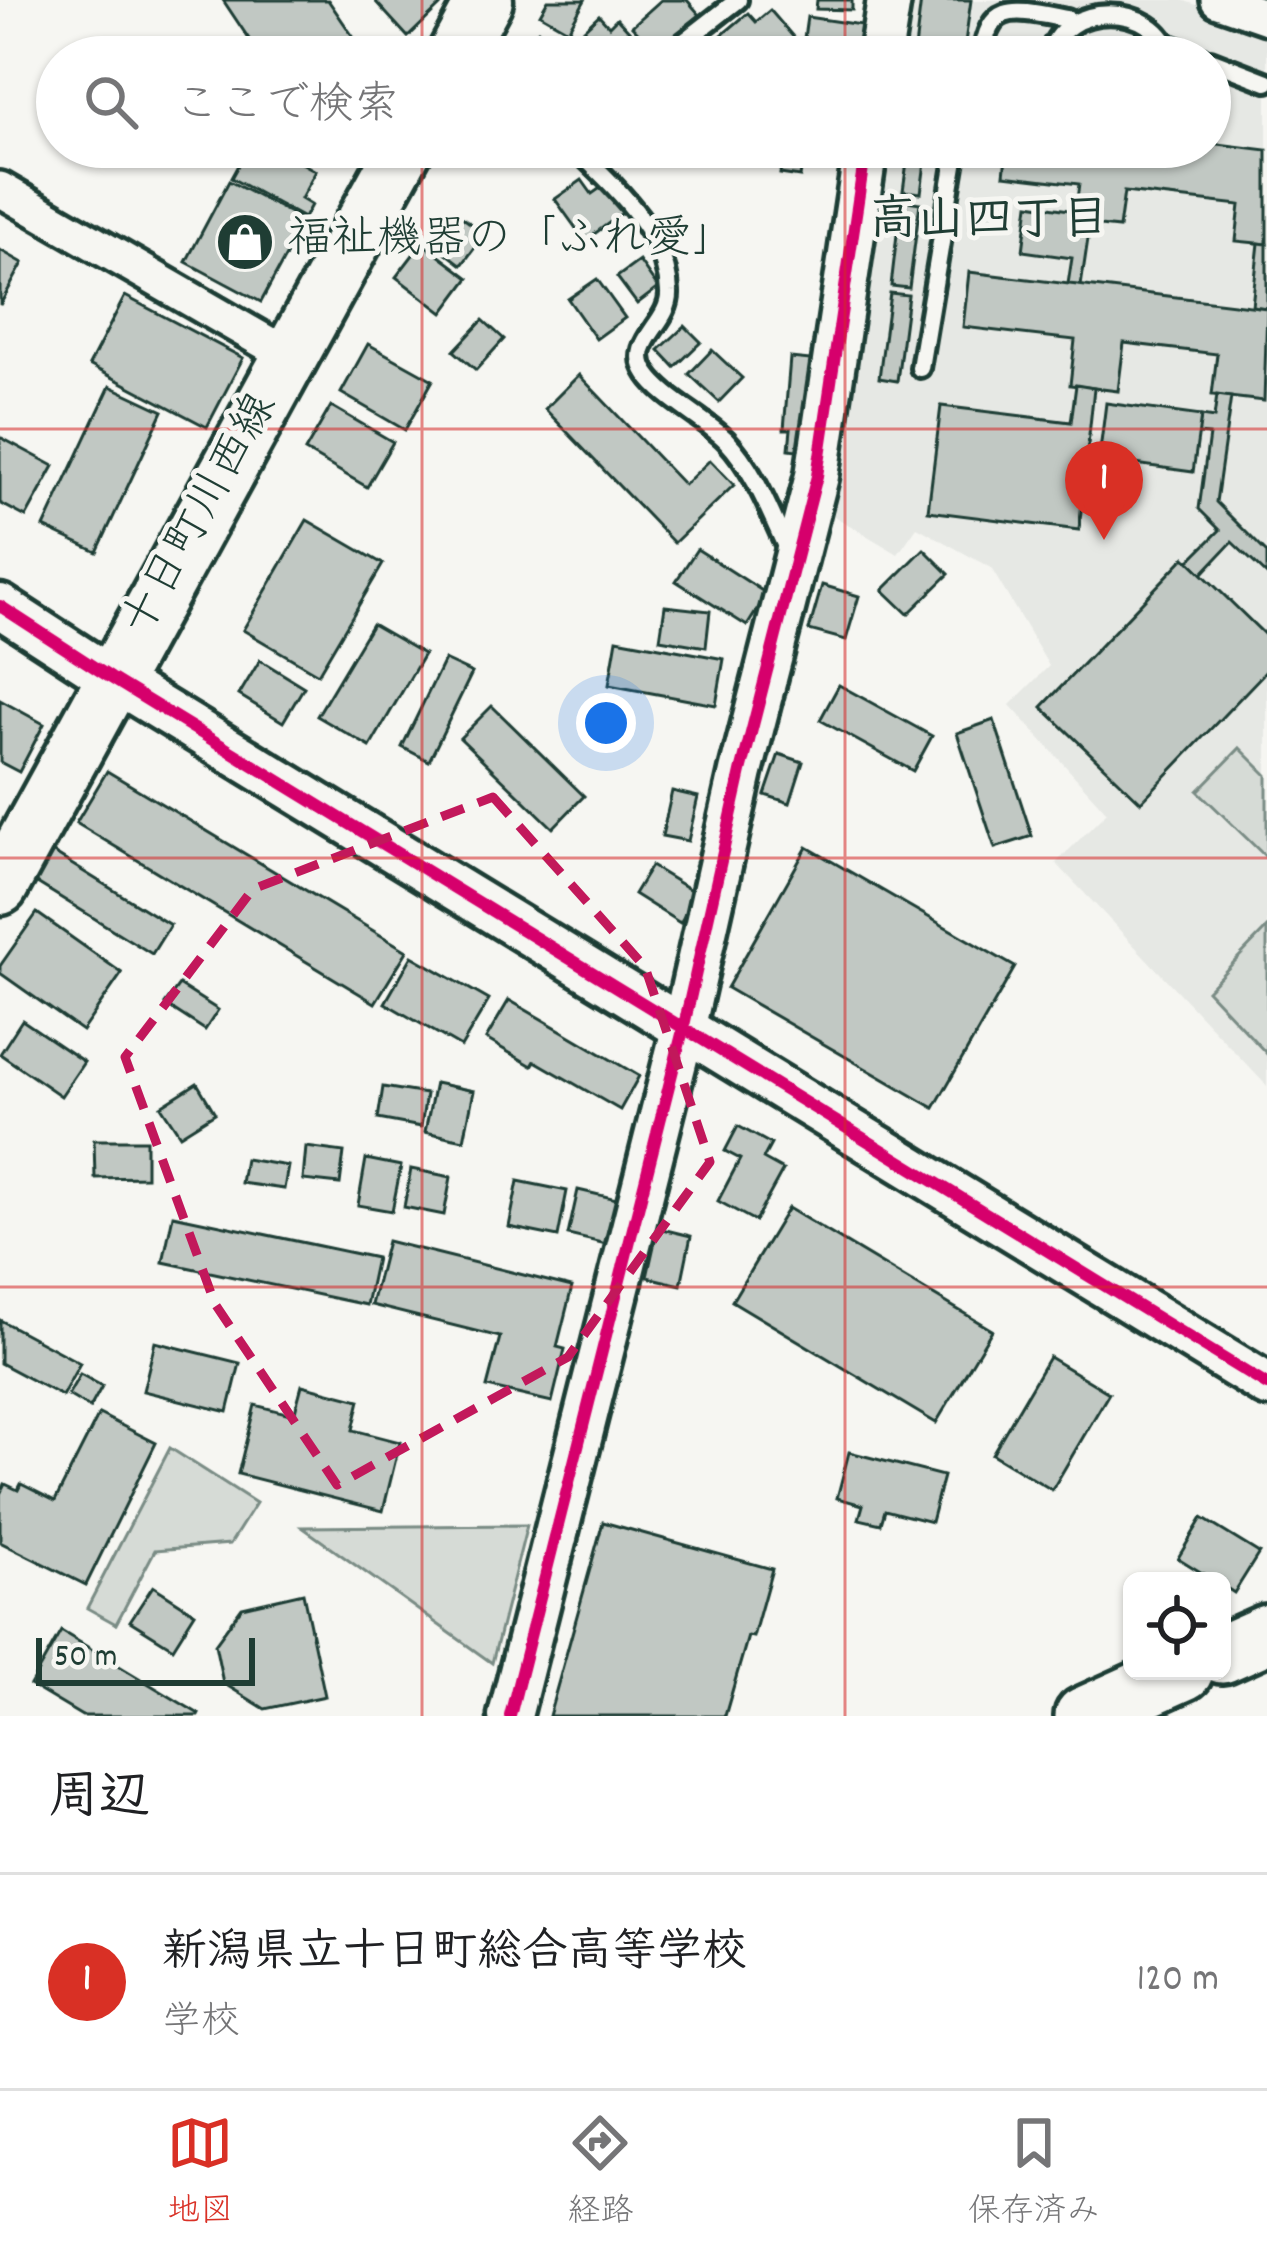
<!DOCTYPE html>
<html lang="ja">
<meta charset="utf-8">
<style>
:root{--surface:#fff;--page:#f6f6f6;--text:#202124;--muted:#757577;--line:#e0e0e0;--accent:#d93025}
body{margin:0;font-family:Dekko,"Klee One",sans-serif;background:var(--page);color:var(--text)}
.controls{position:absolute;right:36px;bottom:36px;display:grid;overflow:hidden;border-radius:18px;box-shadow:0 3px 9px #0004}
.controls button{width:108px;height:108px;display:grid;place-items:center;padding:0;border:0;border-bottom:3px solid var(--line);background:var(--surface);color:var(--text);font:60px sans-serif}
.scale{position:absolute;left:36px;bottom:30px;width:219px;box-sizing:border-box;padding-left:12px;border:6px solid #1f3d34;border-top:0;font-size:33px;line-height:42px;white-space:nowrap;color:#1f3d34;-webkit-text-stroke:9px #f6f6f2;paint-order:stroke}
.you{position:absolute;left:606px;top:723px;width:42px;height:42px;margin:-30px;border:9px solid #fff;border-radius:50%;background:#1a73e8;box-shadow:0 0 0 18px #1a73e833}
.badge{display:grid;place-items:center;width:78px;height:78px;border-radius:50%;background:var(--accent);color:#fff;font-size:39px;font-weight:700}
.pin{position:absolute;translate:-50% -99px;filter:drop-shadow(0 3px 6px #0008)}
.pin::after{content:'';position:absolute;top:63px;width:42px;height:36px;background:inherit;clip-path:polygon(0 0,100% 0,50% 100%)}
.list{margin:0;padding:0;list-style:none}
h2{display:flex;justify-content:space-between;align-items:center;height:156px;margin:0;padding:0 48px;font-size:51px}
h2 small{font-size:39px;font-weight:400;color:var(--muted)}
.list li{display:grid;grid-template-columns:78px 1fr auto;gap:36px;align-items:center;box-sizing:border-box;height:216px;padding:0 48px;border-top:3px solid var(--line)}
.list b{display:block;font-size:45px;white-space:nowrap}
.list p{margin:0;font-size:39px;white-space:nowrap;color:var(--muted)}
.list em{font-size:39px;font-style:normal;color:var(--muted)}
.icon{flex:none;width:66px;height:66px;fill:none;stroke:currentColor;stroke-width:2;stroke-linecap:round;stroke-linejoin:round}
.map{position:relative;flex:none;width:1267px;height:1716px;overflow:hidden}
.search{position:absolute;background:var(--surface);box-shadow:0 3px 9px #0004;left:36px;right:36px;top:36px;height:132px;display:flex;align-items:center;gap:30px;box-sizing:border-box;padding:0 42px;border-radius:66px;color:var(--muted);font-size:45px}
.sheet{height:372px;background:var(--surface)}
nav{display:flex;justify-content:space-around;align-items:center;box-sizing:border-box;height:168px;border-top:3px solid var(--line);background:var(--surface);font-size:33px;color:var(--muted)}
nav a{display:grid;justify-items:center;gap:6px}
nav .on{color:var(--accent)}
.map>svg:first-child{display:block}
.built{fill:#e6e8e4}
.green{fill:#d6dbd6;stroke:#7a8c85;stroke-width:3}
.building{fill:#c1c8c3;stroke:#1f3d34;stroke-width:3}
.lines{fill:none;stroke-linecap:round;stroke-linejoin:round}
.service-casing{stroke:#1f3d34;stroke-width:26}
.minor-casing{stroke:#1f3d34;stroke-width:42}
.tertiary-casing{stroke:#1f3d34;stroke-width:51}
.primary-casing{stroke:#1f3d34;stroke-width:63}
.trunk-casing{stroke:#1f3d34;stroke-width:66}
.service{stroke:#f6f6f2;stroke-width:16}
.minor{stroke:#f6f6f2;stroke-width:33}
.tertiary{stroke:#f6f6f2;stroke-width:42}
.primary{stroke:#f6f6f2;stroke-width:54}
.trunk{stroke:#f6f6f2;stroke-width:57}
.cycleway-casing{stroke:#f6f6f2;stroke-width:20}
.cycleway{stroke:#d6006c;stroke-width:12}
.marked{fill:none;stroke:#c2185b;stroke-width:9;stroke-dasharray:24 15;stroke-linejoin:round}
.grid{fill:none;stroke:#d62828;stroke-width:3;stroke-opacity:0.55}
.labels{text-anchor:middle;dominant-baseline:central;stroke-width:10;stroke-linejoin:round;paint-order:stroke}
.poi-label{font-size:45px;fill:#1f3d34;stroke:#f6f6f2;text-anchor:start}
.street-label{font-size:45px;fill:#1f3d34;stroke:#f6f6f2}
.neighbourhood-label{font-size:48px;font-weight:bold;fill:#1f3d34;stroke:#f6f6f2}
</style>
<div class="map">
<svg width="1267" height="1716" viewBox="0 0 1267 1716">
<rect width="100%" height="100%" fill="#f6f6f2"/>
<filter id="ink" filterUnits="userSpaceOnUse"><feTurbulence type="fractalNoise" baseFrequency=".00833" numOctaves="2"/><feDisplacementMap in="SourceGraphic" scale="24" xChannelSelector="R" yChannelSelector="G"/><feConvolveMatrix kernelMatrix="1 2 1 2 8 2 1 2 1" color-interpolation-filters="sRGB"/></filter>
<g filter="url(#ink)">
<polygon class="built" points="902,0 1182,0 1267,29 1267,1086 1056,863 1107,812 1010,705 1049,666 991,568 917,527 898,554 834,516 883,147 1210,147 1210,57 895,57"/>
<g class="green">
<polygon points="1240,748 1267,775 1267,858 1198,791"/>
<polygon points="1267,928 1267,1054 1207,990"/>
<polygon points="170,1448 256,1503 230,1544 155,1550 116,1624 87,1608"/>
<polygon points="527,1525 492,1663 302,1527"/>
</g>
<g class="building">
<polygon points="223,0 328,0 367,57 261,57"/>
<polygon points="378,0 438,0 442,4 408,37 376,2"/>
<polygon points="548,0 585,0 568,30 540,14"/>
<polygon points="661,0 687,0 700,15 657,52 632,26"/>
<polygon points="817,0 852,0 852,10 816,9"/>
<polygon points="921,0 971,0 963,57 914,57"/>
<polygon points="770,10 795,39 781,51 772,41 754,57 742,57 722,35 748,13 756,22"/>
<polygon points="599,15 609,26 617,18 630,32 615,46 610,42 603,49 584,29"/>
<polygon points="807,17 868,26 864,57 822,57 822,53 812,52 813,44 804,38"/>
<polygon points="538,30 567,57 512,57"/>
<polygon points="1210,143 1267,150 1267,244 1236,241 1240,205 1124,192 1119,228 1090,225 1074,223 1079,184 1004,175 1007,147 1210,147"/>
<polygon points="248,147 273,147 316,171 301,199 311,205 304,218 231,178"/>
<polygon points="511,147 548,147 532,165"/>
<polygon points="909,147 927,147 921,193 903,191"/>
<polygon points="784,149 804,151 800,177 780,174"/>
<polygon points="582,180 592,194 606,184 625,211 585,241 555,199"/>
<polygon points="229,181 305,221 261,302 186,262"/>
<polygon points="901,200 920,203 909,288 891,286"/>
<polygon points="1029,204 1076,211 1074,223 1090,225 1081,286 1068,284 1072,258 1023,251"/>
<polygon points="455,212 485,234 462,265 433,243"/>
<polygon points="422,243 469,278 443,313 396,277"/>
<polygon points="1259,243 1267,244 1267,308 1252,306"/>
<polygon points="0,250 23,263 0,305"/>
<polygon points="639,261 658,288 637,304 617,277"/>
<polygon points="969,272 1267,308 1264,401 1212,395 1217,354 1124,343 1118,391 1070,385 1075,340 963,327"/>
<polygon points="597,279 625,318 596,339 568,299"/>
<polygon points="890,293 908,295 897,381 879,378"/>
<polygon points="125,296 243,358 207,427 89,365"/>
<polygon points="483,320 504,339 476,370 454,351"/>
<polygon points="685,326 701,342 675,367 659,350"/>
<polygon points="368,344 433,380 405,430 341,393"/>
<polygon points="712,350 742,378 719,402 689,374"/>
<polygon points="790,358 821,361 812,452 789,449 791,429 784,429"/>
<polygon points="579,375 684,485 710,460 734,485 674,543 545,409"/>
<polygon points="1076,385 1094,388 1079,530 928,511 941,406 1071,422"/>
<polygon points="110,386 163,411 97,552 44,527"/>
<polygon points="1217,395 1231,397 1216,502 1267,553 1267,575 1232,542 1202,574 1189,561 1220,530 1199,509 1209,435 1198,434 1201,416 1214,418"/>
<polygon points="1106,403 1201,416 1193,472 1099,459"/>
<polygon points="331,406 393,442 367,487 305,451"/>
<polygon points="0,437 54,466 26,517 0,503"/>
<polygon points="307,520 383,564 318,674 243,630"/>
<polygon points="697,549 767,594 747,626 676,581"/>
<polygon points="924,549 949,574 908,614 883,590"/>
<polygon points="1185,557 1267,637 1267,670 1141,802 1042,707"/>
<polygon points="822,585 859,596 846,640 809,630"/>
<polygon points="665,606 710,611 706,647 660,639"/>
<polygon points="372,624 424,654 370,747 317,716"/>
<polygon points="617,639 724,659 716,705 609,685"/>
<polygon points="260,660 304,687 283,722 239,695"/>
<polygon points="444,660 472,673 429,761 402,747"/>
<polygon points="839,685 932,736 913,771 820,720"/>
<polygon points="0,700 44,724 19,772 0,762"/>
<polygon points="492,706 584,796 553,828 460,738"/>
<polygon points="994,720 1032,836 995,848 957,733"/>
<polygon points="779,754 803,762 790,803 765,795"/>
<polygon points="107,771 407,951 375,1003 76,823"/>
<polygon points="672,791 698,797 688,841 662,836"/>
<polygon points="807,847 1015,967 934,1108 727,988"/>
<polygon points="47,849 170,925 152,954 29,878"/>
<polygon points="651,866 697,894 680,923 634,894"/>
<polygon points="37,913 122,973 82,1031 0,973 0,966"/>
<polygon points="412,956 489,1000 461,1047 385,1003"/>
<polygon points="179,985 218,1010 205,1030 165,1004"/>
<polygon points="509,1000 639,1076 620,1110 535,1061 532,1066 486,1039"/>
<polygon points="22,1020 84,1062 61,1096 0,1054"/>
<polygon points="197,1083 215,1113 180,1135 161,1106"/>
<polygon points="435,1083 474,1091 464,1140 425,1132"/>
<polygon points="383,1087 426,1094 421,1127 378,1119"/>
<polygon points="738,1126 771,1144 763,1159 783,1170 755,1221 718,1201 740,1159 725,1151"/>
<polygon points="94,1140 146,1140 146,1177 95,1178"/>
<polygon points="306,1147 344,1152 340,1184 303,1180"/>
<polygon points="245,1159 288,1166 284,1189 241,1183"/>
<polygon points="366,1159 401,1166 392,1211 358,1205"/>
<polygon points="411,1169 451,1177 444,1215 404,1207"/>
<polygon points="518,1181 567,1191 558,1237 509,1227"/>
<polygon points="578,1190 617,1199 606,1244 568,1235"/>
<polygon points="788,1208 992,1330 936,1423 732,1301"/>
<polygon points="173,1215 376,1258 366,1305 163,1262"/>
<polygon points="658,1228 691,1236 681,1285 647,1277"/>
<polygon points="387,1241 572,1287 557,1347 565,1349 552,1402 487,1387 500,1337 371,1305"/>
<polygon points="0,1320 80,1363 62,1396 0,1363"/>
<polygon points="155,1342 240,1363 228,1412 143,1391"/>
<polygon points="1049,1357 1109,1393 1052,1490 992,1454"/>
<polygon points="80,1374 102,1386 90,1408 68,1395"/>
<polygon points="302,1385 360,1400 353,1430 400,1442 383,1511 238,1474 255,1405 294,1415"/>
<polygon points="99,1414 156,1443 86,1585 0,1542 0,1494 5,1484 18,1490 21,1484 55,1501"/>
<polygon points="849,1452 943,1476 931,1522 885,1510 881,1524 859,1519 863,1505 837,1498"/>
<polygon points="1202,1518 1259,1553 1234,1593 1222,1585 1222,1581 1215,1581 1178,1558"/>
<polygon points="603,1522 772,1569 753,1637 748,1636 725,1716 549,1716"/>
<polygon points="153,1586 195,1613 173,1648 130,1621"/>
<polygon points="303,1593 325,1696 265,1709 223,1683 215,1644 242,1607"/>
<polygon points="61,1631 199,1714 198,1716 82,1716 30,1685"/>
</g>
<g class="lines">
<g class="service-casing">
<g id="service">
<polyline points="1168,44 1201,57"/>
<polyline points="675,49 738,0"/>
<path d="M982,57C989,0 1014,9 1067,19"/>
<path d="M1049,57C1061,0 1157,0 1171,57"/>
<polyline points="1210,60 1267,82"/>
<path d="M574,147C613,185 667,232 669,292C671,323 625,343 647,374C663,398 704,418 726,440C755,470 771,515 789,553"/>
<polyline points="920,368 957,147"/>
</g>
</g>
<g class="minor-casing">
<g id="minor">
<polyline points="1218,0 1267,17"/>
<polyline points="0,189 291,357"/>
</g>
</g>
<g class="tertiary-casing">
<g id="tertiary">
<polyline points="880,57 889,0"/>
<polyline points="0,606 111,678 1267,1385"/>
<polyline points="510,1716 683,1030 741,772 817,476 866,147"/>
</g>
</g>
<g class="primary-casing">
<g id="primary">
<polyline points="454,57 485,0"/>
<polyline points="0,887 405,147"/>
</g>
</g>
<g class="trunk-casing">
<g id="trunk">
<polyline points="1222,1654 1267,1634"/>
<polyline points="1084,1716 1184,1671"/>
</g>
</g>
<use href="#service" class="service"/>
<use href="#minor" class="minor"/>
<use href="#tertiary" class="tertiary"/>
<use href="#primary" class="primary"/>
<use href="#trunk" class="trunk"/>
<g class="cycleway-casing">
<g id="cycleway">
<polyline points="0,606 111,678 1267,1385"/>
<polyline points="510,1716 683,1030 741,772 817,476 866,147"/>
</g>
</g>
<use href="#cycleway" class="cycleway"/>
</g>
</g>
<path class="marked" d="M493,797L645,967L710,1162L568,1357L337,1485L215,1304L125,1057L253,889Z"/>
<path class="grid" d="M422,0V57M845,0V57M422,147V1716M845,147V1716M0,429H1267M0,858H1267M0,1287H1267"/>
<defs>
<g id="shop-disc" transform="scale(3)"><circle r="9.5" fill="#1f3d34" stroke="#f6f6f2"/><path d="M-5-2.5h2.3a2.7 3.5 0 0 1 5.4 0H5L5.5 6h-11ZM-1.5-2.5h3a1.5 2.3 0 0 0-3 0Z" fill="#fff"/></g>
</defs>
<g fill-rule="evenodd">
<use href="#shop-disc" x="245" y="242"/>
</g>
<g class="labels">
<g class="poi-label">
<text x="287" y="242">福祉機器の「ふれ愛」</text>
</g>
<g class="street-label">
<text transform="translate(202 516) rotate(-61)">十日町川西線</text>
</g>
<g class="neighbourhood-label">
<text x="989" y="223">高山四丁目</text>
</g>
</g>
</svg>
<div class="controls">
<button><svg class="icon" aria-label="locate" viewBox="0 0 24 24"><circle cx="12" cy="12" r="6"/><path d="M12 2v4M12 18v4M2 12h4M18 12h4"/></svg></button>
</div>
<div class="scale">50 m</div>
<div class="you"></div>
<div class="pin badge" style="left:1104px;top:540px">1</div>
<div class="search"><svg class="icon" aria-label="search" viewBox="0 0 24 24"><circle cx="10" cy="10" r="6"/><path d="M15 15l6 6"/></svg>ここで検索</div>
</div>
<section class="sheet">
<h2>周辺<small></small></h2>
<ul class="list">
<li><span class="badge">1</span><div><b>新潟県立十日町総合高等学校</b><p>学校</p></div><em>120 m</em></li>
</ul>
</section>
<nav>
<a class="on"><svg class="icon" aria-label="map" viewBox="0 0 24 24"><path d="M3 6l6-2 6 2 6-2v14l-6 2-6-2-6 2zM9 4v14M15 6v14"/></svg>地図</a>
<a><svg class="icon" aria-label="directions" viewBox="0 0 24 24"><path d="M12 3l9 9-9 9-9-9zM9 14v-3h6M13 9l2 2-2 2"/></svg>経路</a>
<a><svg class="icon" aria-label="saved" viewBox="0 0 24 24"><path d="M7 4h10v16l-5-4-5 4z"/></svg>保存済み</a>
</nav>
